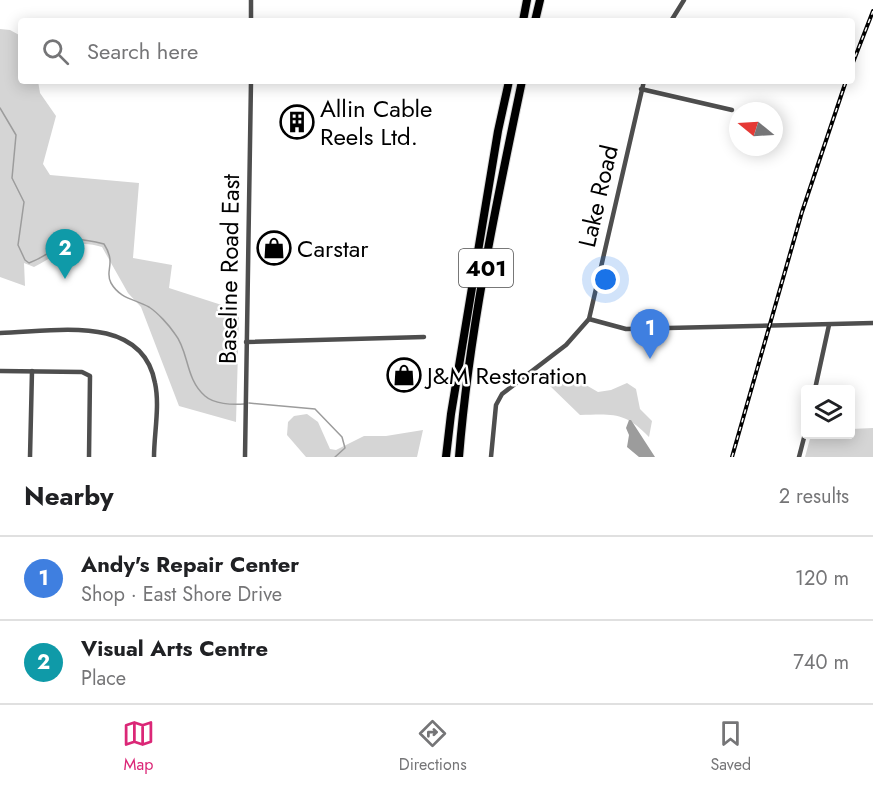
<!DOCTYPE html>
<meta charset="utf-8">
<style>
:root{--surface:#fff;--page:#f6f6f6;--text:#202124;--muted:#757577;--line:#e0e0e0;--accent:#db2777}
body{margin:0;font-family:Jost,sans-serif;background:var(--page);color:var(--text)}
.controls{position:absolute;right:18px;bottom:18px;display:grid;overflow:hidden;border-radius:6px;box-shadow:0 3px 15px #0003}
.controls button{width:54px;height:54px;display:grid;place-items:center;padding:0;border:0;border-bottom:2px solid var(--line);background:var(--surface);color:var(--text);font:30px sans-serif}
.compass{position:absolute;left:729px;top:102px;width:54px;height:54px;border-radius:50%;background:var(--surface);box-shadow:0 3px 15px #0003;rotate:288deg}
.you{position:absolute;left:606px;top:280px;width:21px;height:21px;margin:-15px;border:4px solid #fff;border-radius:50%;background:#1a73e8;box-shadow:0 0 0 9px #1a73e833}
.badge{display:grid;place-items:center;width:39px;height:39px;border-radius:50%;background:var(--accent);color:#fff;font-size:20px;font-weight:700}
.pin{position:absolute;translate:-50% -50px;filter:drop-shadow(0 2px 3px #0008)}
.pin::after{content:'';position:absolute;top:32px;width:21px;height:18px;background:inherit;clip-path:polygon(0 0,100% 0,50% 100%)}
.list{margin:0;padding:0;list-style:none}
h2{display:flex;justify-content:space-between;align-items:center;height:78px;margin:0;padding:0 24px;font-size:26px}
h2 small{font-size:20px;font-weight:400;color:var(--muted)}
.list li{display:grid;grid-template-columns:39px 1fr auto;gap:18px;align-items:center;box-sizing:border-box;height:84px;padding:0 24px;border-top:2px solid var(--line)}
.list b{display:block;font-size:22px;white-space:nowrap}
.list p{margin:0;font-size:20px;white-space:nowrap;color:var(--muted)}
.list em{font-size:20px;font-style:normal;color:var(--muted)}
.icon{flex:none;width:33px;height:33px;fill:none;stroke:currentColor;stroke-width:2;stroke-linecap:round;stroke-linejoin:round}
.map{position:relative;flex:none;width:873px;height:457px;overflow:hidden}
.search{position:absolute;background:var(--surface);box-shadow:0 3px 15px #0003;left:18px;right:18px;top:18px;height:66px;display:flex;align-items:center;gap:15px;box-sizing:border-box;padding:0 21px;border-radius:6px;color:var(--muted);font-size:22px}
.sheet{height:246px;background:var(--surface)}
nav{display:flex;justify-content:space-around;align-items:center;box-sizing:border-box;height:84px;border-top:2px solid var(--line);background:var(--surface);font-size:16px;color:var(--muted)}
nav a{display:grid;justify-items:center;gap:3px}
nav .on{color:var(--accent)}
.map>svg:first-child{display:block}
.green{fill:#d5d5d5}
.water{fill:#9c9c9c}
.lines{fill:none;stroke-linecap:round;stroke-linejoin:round}
.stream{stroke:#9c9c9c;stroke-width:1.5}
.highway-casing{stroke:#dbdbdb;stroke-width:10}
.minor{stroke:#4e4e4e;stroke-width:4.5}
.highway{stroke:#000;stroke-width:8}
.rail-casing{stroke:#000;stroke-width:4}
.rail{stroke:#fff;stroke-width:1.5;stroke-dasharray:4.5;stroke-linecap:butt}
.labels{text-anchor:middle;dominant-baseline:central;stroke-width:5;stroke-linejoin:round;paint-order:stroke}
.shield{fill:#fff;stroke:#4c4c4c;stroke-width:1.5}
.shield-label{font-size:22px;font-weight:bold;fill:#000}
.poi-label{font-size:24px;fill:#000;stroke:#fff;text-anchor:start}
.street-label{font-size:24px;fill:#000;stroke:#fff}
</style>
<div class="map">
<svg width="873" height="457" viewBox="0 0 873 457">
<rect width="100%" height="100%" fill="#fff"/>
<g class="green">
<path d="M0,29L10,30L21,36V81H38L40,93L56,116L43,164L50,175L139,183L133,258L172,265L169,288L231,308L239,316L236,422L179,406L141,307L128,293L102,247C71,237 60,254 34,267L24,263L25,286L0,277Z"/>
<path d="M549,371L567,374L598,392L611,390L627,383L636,389L640,409L652,421L649,437C625,412 614,414 580,415L548,384Z"/>
<polygon points="307,414 318,422 330,449 336,450 364,436 386,436 423,430 417,457 306,457 287,435 288,422 294,416"/>
<polygon points="873,428 873,457 805,457 811,435 850,434 851,429"/>
</g>
<polygon class="water" points="629,420 631,420 655,457 639,457 627,447 629,435 626,428"/>
<g class="lines">
<g class="stream">
<path d="M0,108L16,135L12,178L24,202L18,245L25,260L29,263C68,248 55,231 104,244C117,264 104,271 111,283C120,299 135,299 149,307C158,313 169,325 175,334C189,351 185,379 205,396C214,404 232,405 244,404"/>
<polyline points="249,403 315,409 342,437 345,448 335,457"/>
</g>
<g class="highway-casing">
<g id="highway">
<polyline points="523,21 527,0"/>
<polyline points="535,21 540,0"/>
<polyline points="446,457 451,414 498,131 509,81"/>
<path d="M459,457C469,331 496,205 522,81"/>
</g>
</g>
<g class="minor">
<polyline points="251,0 251,21"/>
<polyline points="671,21 684,0"/>
<polyline points="641,89 732,110"/>
<polyline points="589,319 626,329 873,323"/>
<path d="M0,333C52,332 142,312 155,383C160,406 154,434 154,457"/>
<polyline points="246,342 424,337"/>
<polyline points="0,371 82,372 90,376 89,457"/>
<polyline points="815,389 829,325"/>
<polyline points="30,457 32,371"/>
<polyline points="245,457 251,81"/>
<polyline points="491,457 496,405 502,394 566,345 589,319 644,81"/>
<polyline points="799,457 806,430"/>
</g>
<use href="#highway" class="highway"/>
<g class="rail-casing">
<g id="rail">
<polyline points="852,65 873,11"/>
<polyline points="732,457 802,212 846,81"/>
</g>
</g>
<use href="#rail" class="rail"/>
</g>
<defs>
<g id="building-ring" transform="scale(1.725)"><circle r="9.5" fill="#fff" stroke="#000" stroke-width="1.5"/><path d="M-4-6H4V6H1V3H-1V6H-4ZM-2.5-4.3h1.7v1.8h-1.7ZM.8-4.3h1.7v1.8H.8ZM-2.5-1h1.7V.8h-1.7ZM.8-1h1.7V.8H.8Z" fill="#000"/></g>
<g id="shop-ring" transform="scale(1.725)"><circle r="9.5" fill="#fff" stroke="#000" stroke-width="1.5"/><path d="M-5-2.5h2.3a2.7 3.5 0 0 1 5.4 0H5L5.5 6h-11ZM-1.5-2.5h3a1.5 2.3 0 0 0-3 0Z" fill="#000"/></g>
</defs>
<g fill-rule="evenodd">
<use href="#building-ring" x="297" y="122"/>
<use href="#shop-ring" x="274" y="248"/>
<use href="#shop-ring" x="404" y="375"/>
</g>
<g class="labels">
<rect class="shield" x="459" y="249" width="54" height="38" rx="4.5"/>
<g class="shield-label">
<text x="486" y="268">401</text>
</g>
<g class="poi-label">
<text x="320" y="108">Allin Cable<tspan x="320" dy="28">Reels Ltd.</tspan></text>
<text x="297" y="248">Carstar</text>
<text x="427" y="375">J&amp;M Restoration</text>
</g>
<g class="street-label">
<text transform="translate(598 196) rotate(-77)">Lake Road</text>
<text transform="translate(229 269) rotate(-89)">Baseline Road East</text>
</g>
</g>
</svg>
<div class="controls">
<button><svg class="icon" aria-label="layers" viewBox="0 0 24 24"><path d="M12 4l9 5-9 5-9-5zM3 14l9 5 9-5"/></svg></button>
</div>
<svg class="compass" viewBox="-18 -18 36 36"><path d="M0-13l5 13h-10z" fill="#e53935"/><path d="M0 13l5-13h-10z" fill="#757577"/></svg>
<div class="you"></div>
<div class="pin badge" style="left:650px;top:359px;background:#3f7fe0">1</div>
<div class="pin badge" style="left:65px;top:279px;background:#0f9aa8">2</div>
<div class="search"><svg class="icon" aria-label="search" viewBox="0 0 24 24"><circle cx="10" cy="10" r="6"/><path d="M15 15l6 6"/></svg>Search here</div>
</div>
<section class="sheet">
<h2>Nearby<small>2 results</small></h2>
<ul class="list">
<li><span class="badge" style="background:#3f7fe0">1</span><div><b>Andy's Repair Center</b><p>Shop · East Shore Drive</p></div><em>120 m</em></li>
<li><span class="badge" style="background:#0f9aa8">2</span><div><b>Visual Arts Centre</b><p>Place</p></div><em>740 m</em></li>
</ul>
</section>
<nav>
<a class="on"><svg class="icon" aria-label="map" viewBox="0 0 24 24"><path d="M3 6l6-2 6 2 6-2v14l-6 2-6-2-6 2zM9 4v14M15 6v14"/></svg>Map</a>
<a><svg class="icon" aria-label="directions" viewBox="0 0 24 24"><path d="M12 3l9 9-9 9-9-9zM9 14v-3h6M13 9l2 2-2 2"/></svg>Directions</a>
<a><svg class="icon" aria-label="saved" viewBox="0 0 24 24"><path d="M7 4h10v16l-5-4-5 4z"/></svg>Saved</a>
</nav>
